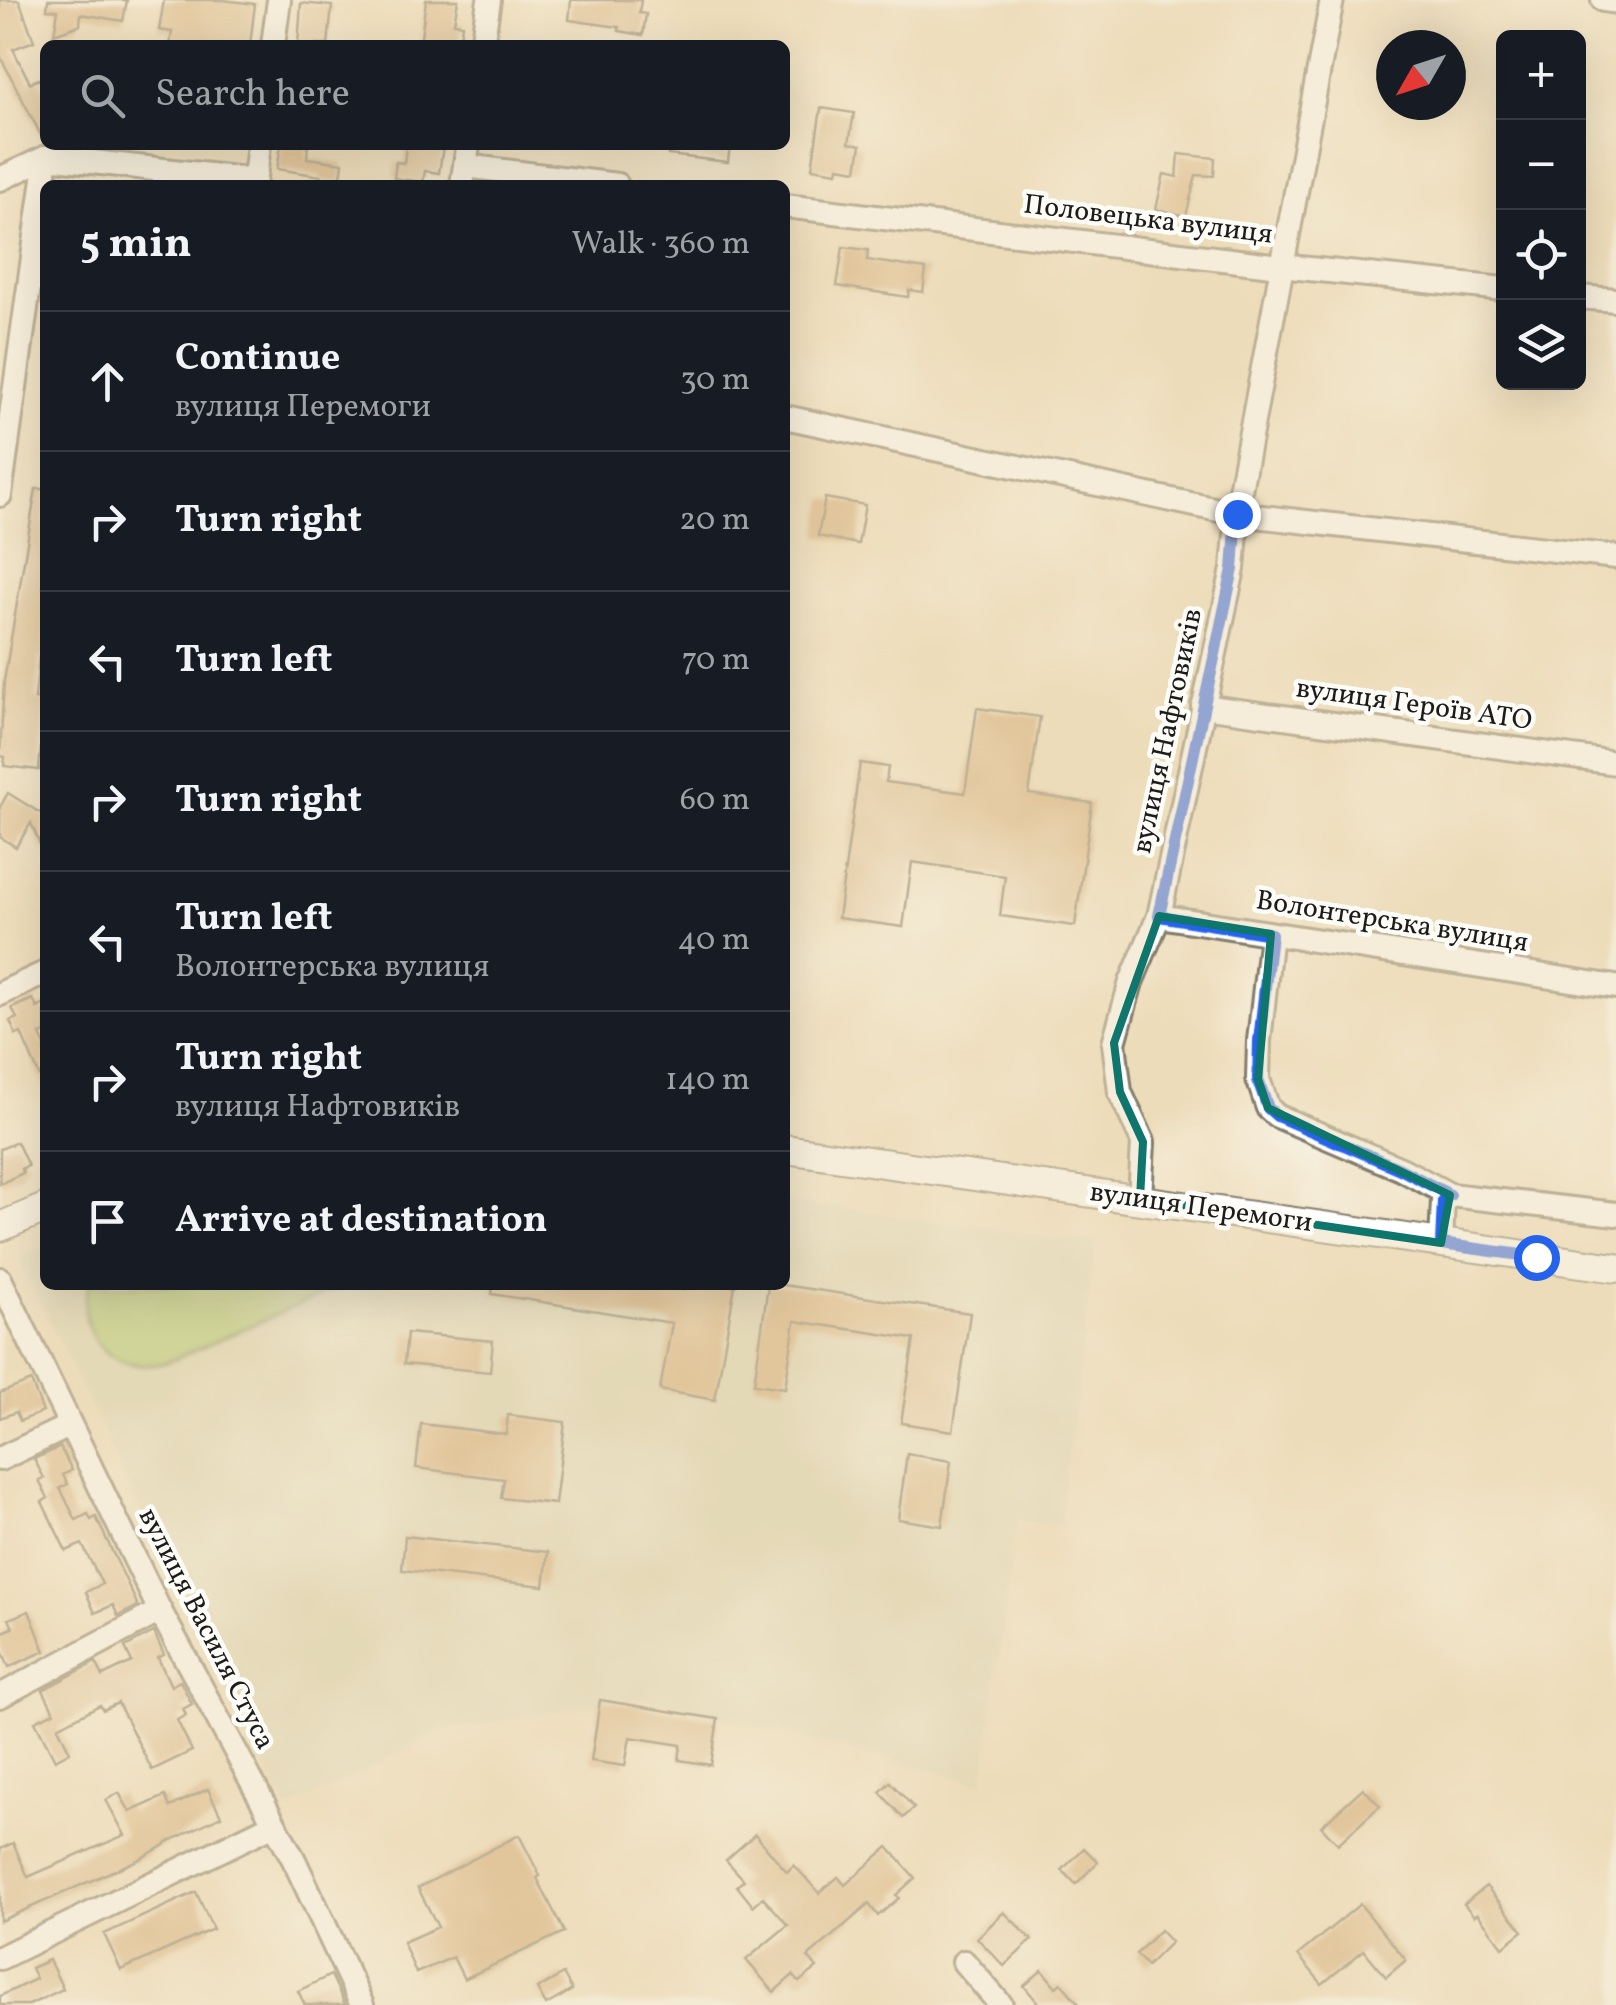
<!DOCTYPE html>
<meta charset="utf-8">
<style>
:root{--surface:#171b24;--page:#20242c;--text:#f1f3f6;--muted:#9ea1a6;--line:#363941}
body{margin:0;font-family:Vollkorn,serif;background:var(--page);color:var(--text)}
.controls{position:absolute;right:30px;top:30px;display:grid;overflow:hidden;border-radius:15px;box-shadow:0 10px 40px #0002}
.controls button{width:90px;height:90px;display:grid;place-items:center;padding:0;border:0;border-bottom:2px solid var(--line);background:var(--surface);color:var(--text);font:50px sans-serif}
.compass{position:absolute;left:1376px;top:30px;width:90px;height:90px;border-radius:50%;background:var(--surface);box-shadow:0 10px 40px #0002;rotate:231deg}
.stop{position:absolute;width:30px;height:30px;margin:-22px;border:8px solid #2563eb;border-radius:50%;background:#fff}
.stop.end{background:#2563eb;border-color:#fff;box-shadow:0 2px 10px #0008}
.list{margin:0;padding:0;list-style:none}
h2{display:flex;justify-content:space-between;align-items:center;height:130px;margin:0;padding:0 40px;font-size:42px}
h2 small{font-size:32px;font-weight:400;color:var(--muted)}
.list li{display:grid;grid-template-columns:65px 1fr auto;gap:30px;align-items:center;box-sizing:border-box;height:140px;padding:0 40px;border-top:2px solid var(--line)}
.list b{display:block;font-size:38px;white-space:nowrap}
.list p{margin:0;font-size:32px;white-space:nowrap;color:var(--muted)}
.list em{font-size:32px;font-style:normal;color:var(--muted)}
.icon{flex:none;width:55px;height:55px;fill:none;stroke:currentColor;stroke-width:2;stroke-linecap:round;stroke-linejoin:round}
.map{position:relative;flex:none;width:1616px;height:2005px;overflow:hidden}
.search{position:absolute;background:var(--surface);box-shadow:0 10px 40px #0002;left:40px;top:40px;width:750px;height:110px;display:flex;align-items:center;gap:25px;box-sizing:border-box;padding:0 35px;border-radius:15px;color:var(--muted);font-size:38px}
.panel{position:absolute;background:var(--surface);box-shadow:0 10px 40px #0002;left:40px;top:180px;width:750px;height:1110px;border-radius:15px}
.map>svg:first-child{display:block}
.built{fill:#dad4b4}
.green{fill:#adc96f;stroke:#647246;stroke-width:2.5}
.building{fill:#d4aa76}
.lines{fill:none;stroke-linecap:round;stroke-linejoin:round}
.minor-casing{stroke:#847c6a;stroke-width:28}
.tertiary-casing{stroke:#847c6a;stroke-width:32}
.minor{stroke:#fff;stroke-width:22}
.tertiary{stroke:#fff;stroke-width:28}
.route{stroke:#2563eb;stroke-width:12}
.marked{fill:none;stroke:#0f766e;stroke-width:8;stroke-linejoin:round}
.labels{text-anchor:middle;dominant-baseline:central;stroke-width:9;stroke-linejoin:round;paint-order:stroke}
.street-label{font-size:28px;fill:#1c1c1c;stroke:#fdfcf7}
</style>
<div class="map">
<svg width="1616" height="2005" viewBox="0 0 1616 2005">
<rect width="100%" height="100%" fill="#fdfcf7"/>
<filter id="ink" filterUnits="userSpaceOnUse"><feTurbulence type="fractalNoise" baseFrequency=".01" numOctaves="2"/><feDisplacementMap in="SourceGraphic" scale="20" xChannelSelector="R" yChannelSelector="G"/><feConvolveMatrix kernelMatrix="1 2 1 2 8 2 1 2 1" color-interpolation-filters="sRGB"/></filter>
<filter id="wash" filterUnits="userSpaceOnUse"><feTurbulence type="fractalNoise" baseFrequency=".0048" numOctaves="4" result="noise"/><feDisplacementMap in="SourceGraphic" scale="40" xChannelSelector="R" yChannelSelector="G"/><feGaussianBlur stdDeviation="2.25" result="paint"/><feColorMatrix in="noise" values="0 0 0 0 0 0 0 0 0 0 0 0 0 0 0 0 0 1.4 0 .05"/><feComposite in="paint" operator="in"/></filter>
<g filter="url(#wash)">
<rect width="100%" height="100%" fill="#eddcb9"/>
<polygon class="built" points="785,1201 1095,1244 1059,1526 1016,1519 983,1783 645,1698 440,1730 287,1811 19,1258 45,1247 45,1285 785,1285"/>
<path class="green" d="M89,1285H344L168,1362C117,1377 71,1338 89,1285Z"/>
<g id="blocks">
<g class="building">
<polygon points="0,0 19,0 34,41 13,49 30,83 39,79 45,91 45,143 0,56"/>
<polygon points="48,0 127,0 123,21 81,14 80,25 54,34 58,10 47,9"/>
<polygon points="164,0 223,0 255,4 250,45 170,45 172,32 159,30"/>
<polygon points="426,0 458,0 454,23 462,24 459,45 420,45"/>
<polygon points="571,0 641,0 639,13 646,14 643,35 619,31 619,27 569,20"/>
<polygon points="301,3 332,6 328,45 298,45"/>
<polygon points="821,108 854,113 849,143 861,145 857,170 838,167 837,172 812,168"/>
<polygon points="281,145 308,145 307,158 343,163 340,183 321,180 321,176 277,169"/>
<polygon points="406,145 443,147 439,173 425,171 423,182 394,178 396,162 404,163"/>
<polygon points="669,145 730,145 728,162 668,155"/>
<polygon points="1179,154 1215,158 1214,176 1196,175 1186,216 1156,209 1164,174 1177,177"/>
<polygon points="843,247 868,250 867,260 926,269 923,292 909,290 908,297 837,286"/>
<polygon points="36,489 45,489 45,572 43,587 45,587 45,658 39,657 35,699 45,700 39,770 4,766 5,757 0,756 4,681"/>
<polygon points="825,498 865,505 858,544 818,536"/>
<polygon points="977,708 1040,717 1029,794 1092,803 1075,926 1000,916 1005,876 912,862 903,927 838,918 860,763 888,767 886,782 965,793"/>
<polygon points="8,793 45,816 45,856 31,823 16,847 0,837 0,807"/>
<polygon points="33,999 37,1008 45,1004 45,1033 40,1035 45,1046 45,1089 21,1033 16,1035 10,1021 17,1018 12,1008"/>
<polygon points="17,1142 28,1166 21,1169 23,1173 0,1184 0,1149"/>
<polygon points="493,1285 656,1285 684,1290 685,1285 735,1285 715,1400 660,1390 672,1323 492,1294"/>
<polygon points="768,1285 783,1285 970,1313 953,1431 901,1423 914,1339 795,1321 785,1388 754,1384"/>
<polygon points="407,1333 493,1341 490,1372 404,1364"/>
<polygon points="31,1381 43,1412 20,1421 16,1412 0,1418 0,1393"/>
<polygon points="508,1415 565,1422 555,1504 501,1498 504,1479 416,1468 421,1424 506,1434"/>
<polygon points="60,1447 72,1470 63,1475 68,1484 60,1488 76,1520 88,1514 91,1520 96,1517 138,1606 118,1616 113,1605 95,1613 86,1592 102,1584 82,1544 66,1551 42,1502 48,1498 39,1480 44,1478 34,1459"/>
<polygon points="907,1454 951,1461 942,1526 898,1519"/>
<polygon points="405,1536 548,1552 544,1586 402,1570"/>
<polygon points="29,1611 45,1651 9,1667 0,1646 0,1633 13,1628 9,1619"/>
<polygon points="154,1632 164,1655 158,1658 171,1686 180,1681 192,1704 183,1709 186,1715 177,1720 192,1751 152,1770 118,1703 103,1710 100,1705 58,1727 70,1752 55,1760 35,1721 54,1712 43,1690 96,1662 103,1676 132,1662 125,1647"/>
<polygon points="600,1700 718,1719 711,1765 679,1760 681,1745 630,1737 625,1766 591,1761"/>
<polygon points="890,1782 914,1808 903,1818 880,1792"/>
<polygon points="1363,1788 1380,1806 1338,1844 1321,1826"/>
<polygon points="208,1789 221,1816 166,1843 166,1844 140,1859 0,1921 0,1849 13,1843 28,1877 125,1835 106,1800 119,1793 130,1812 165,1796 170,1807"/>
<polygon points="755,1834 787,1872 794,1865 819,1893 838,1877 845,1885 888,1847 915,1878 896,1895 899,1898 878,1916 869,1904 808,1957 817,1968 799,1982 793,1975 774,1992 746,1960 788,1925 763,1897 753,1906 737,1886 744,1880 726,1860"/>
<polygon points="519,1835 540,1876 537,1878 564,1932 464,1979 453,1957 416,1973 403,1942 438,1927 418,1888"/>
<polygon points="1084,1848 1098,1862 1076,1884 1062,1870"/>
<polygon points="1486,1886 1523,1931 1503,1947 1477,1913 1474,1916 1464,1904"/>
<polygon points="196,1892 213,1929 121,1970 104,1934"/>
<polygon points="1360,1904 1406,1960 1386,1977 1364,1950 1322,1984 1298,1955"/>
<polygon points="1004,1912 1032,1940 1004,1966 977,1938"/>
<polygon points="1160,1930 1171,1942 1147,1966 1136,1954"/>
<polygon points="49,1960 63,1989 29,2005 0,2005 0,1996 36,1979 31,1968"/>
<polygon points="1042,1970 1056,1987 1061,1983 1080,2005 1040,2005 1024,1986"/>
<polygon points="563,1974 572,1990 546,2005 537,1989"/>
<polygon points="331,1975 345,2005 305,2005 298,1991"/>
</g>
</g>
</g>
<g filter="url(#ink)">
<use href="#blocks" fill-opacity="0" stroke="#847c6a" stroke-width="2.5"/>
<g class="lines">
<g class="minor-casing">
<g id="minor">
<polyline points="1603,0 1616,2"/>
<polyline points="273,45 279,0"/>
<polyline points="482,45 489,0"/>
<polyline points="465,166 617,185"/>
<polyline points="0,179 47,157 254,180"/>
<polyline points="254,185 259,145"/>
<polyline points="462,185 468,145"/>
<polyline points="785,206 1280,266 1504,289"/>
<polyline points="1578,297 1616,300"/>
<polyline points="785,417 1237,514 1616,557"/>
<polyline points="0,495 47,157"/>
<polyline points="1203,706 1616,763"/>
<polyline points="1159,916 1616,987"/>
<polyline points="1271,934 1259,1041 1258,1079 1268,1108 1277,1116 1401,1169 1450,1195"/>
<polyline points="0,994 45,973"/>
<polyline points="1140,1199 1143,1142 1120,1092 1114,1043 1131,982 1159,916 1233,569 1239,496 1332,0"/>
<polyline points="1441,1243 1443,1200 1450,1195 1616,1214"/>
<polyline points="0,1279 160,1611 294,1860 362,2005"/>
<polyline points="0,1459 69,1426"/>
<polyline points="0,1696 160,1611"/>
<polyline points="0,1958 274,1824"/>
<polyline points="964,1962 1001,2005"/>
</g>
</g>
<g class="tertiary-casing">
<g id="tertiary">
<polyline points="785,1149 1616,1268"/>
<polyline points="0,1227 45,1208"/>
</g>
</g>
<use href="#minor" class="minor"/>
<use href="#tertiary" class="tertiary"/>
</g>
</g>
<g class="lines" filter="url(#ink)">
<polyline class="route" points="1237,514 1233,569 1159,916 1271,934 1259,1041 1258,1080 1268,1108 1277,1116 1400,1169 1450,1195 1443,1200 1441,1244 1536,1257"/>
</g>
<path d="M0 0H1616V2005H0ZM1159,916L1271,934L1258,1079L1268,1108L1450,1195L1441,1243L1140,1199L1143,1142L1120,1092L1114,1043Z" fill="#eddcb9" fill-opacity=".55" fill-rule="evenodd"/>
<path class="marked" d="M1159,916L1271,934L1258,1079L1268,1108L1450,1195L1441,1243L1140,1199L1143,1142L1120,1092L1114,1043Z"/>
<g class="labels">
<g class="street-label">
<text transform="translate(1148 220) rotate(7)">Половецька вулиця</text>
<text transform="translate(1414 705) rotate(8)">вулиця Героїв АТО</text>
<text transform="translate(1168 731) rotate(-78)">вулиця Нафтовиків</text>
<text transform="translate(1392 922) rotate(9)">Волонтерська вулиця</text>
<text transform="translate(1201 1208) rotate(8)">вулиця Перемоги</text>
<text transform="translate(206 1629) rotate(63)">вулиця Василя Стуса</text>
</g>
</g>
</svg>
<div class="controls">
<button>+</button>
<button>−</button>
<button><svg class="icon" aria-label="locate" viewBox="0 0 24 24"><circle cx="12" cy="12" r="6"/><path d="M12 2v4M12 18v4M2 12h4M18 12h4"/></svg></button>
<button><svg class="icon" aria-label="layers" viewBox="0 0 24 24"><path d="M12 4l9 5-9 5-9-5zM3 14l9 5 9-5"/></svg></button>
</div>
<svg class="compass" viewBox="-18 -18 36 36"><path d="M0-13l5 13h-10z" fill="#e53935"/><path d="M0 13l5-13h-10z" fill="#9ea1a6"/></svg>
<div class="stop" style="left:1536px;top:1257px"></div>
<div class="stop end" style="left:1237px;top:514px"></div>
<div class="search"><svg class="icon" aria-label="search" viewBox="0 0 24 24"><circle cx="10" cy="10" r="6"/><path d="M15 15l6 6"/></svg>Search here</div>
<section class="panel">
<h2>5 min<small>Walk · 360 m</small></h2>
<ul class="list">
<li><svg class="icon" aria-label="ahead" viewBox="0 0 24 24"><path d="M12 20V5M6 11l6-6 6 6"/></svg><div><b>Continue</b><p>вулиця Перемоги</p></div><em>30 m</em></li>
<li><svg class="icon" aria-label="right" viewBox="0 0 24 24"><path d="M7 20v-9h11M14 6l5 5-5 5"/></svg><div><b>Turn right</b></div><em>20 m</em></li>
<li><svg class="icon" aria-label="left" viewBox="0 0 24 24"><path d="M17 20v-9H6M10 6l-5 5 5 5"/></svg><div><b>Turn left</b></div><em>70 m</em></li>
<li><svg class="icon" aria-label="right" viewBox="0 0 24 24"><path d="M7 20v-9h11M14 6l5 5-5 5"/></svg><div><b>Turn right</b></div><em>60 m</em></li>
<li><svg class="icon" aria-label="left" viewBox="0 0 24 24"><path d="M17 20v-9H6M10 6l-5 5 5 5"/></svg><div><b>Turn left</b><p>Волонтерська вулиця</p></div><em>40 m</em></li>
<li><svg class="icon" aria-label="right" viewBox="0 0 24 24"><path d="M7 20v-9h11M14 6l5 5-5 5"/></svg><div><b>Turn right</b><p>вулиця Нафтовиків</p></div><em>140 m</em></li>
<li><svg class="icon" aria-label="arrive" viewBox="0 0 24 24"><path d="M6 21V4h12l-3 4 3 4H6"/></svg><div><b>Arrive at destination</b></div></li>
</ul>
</section>
</div>
